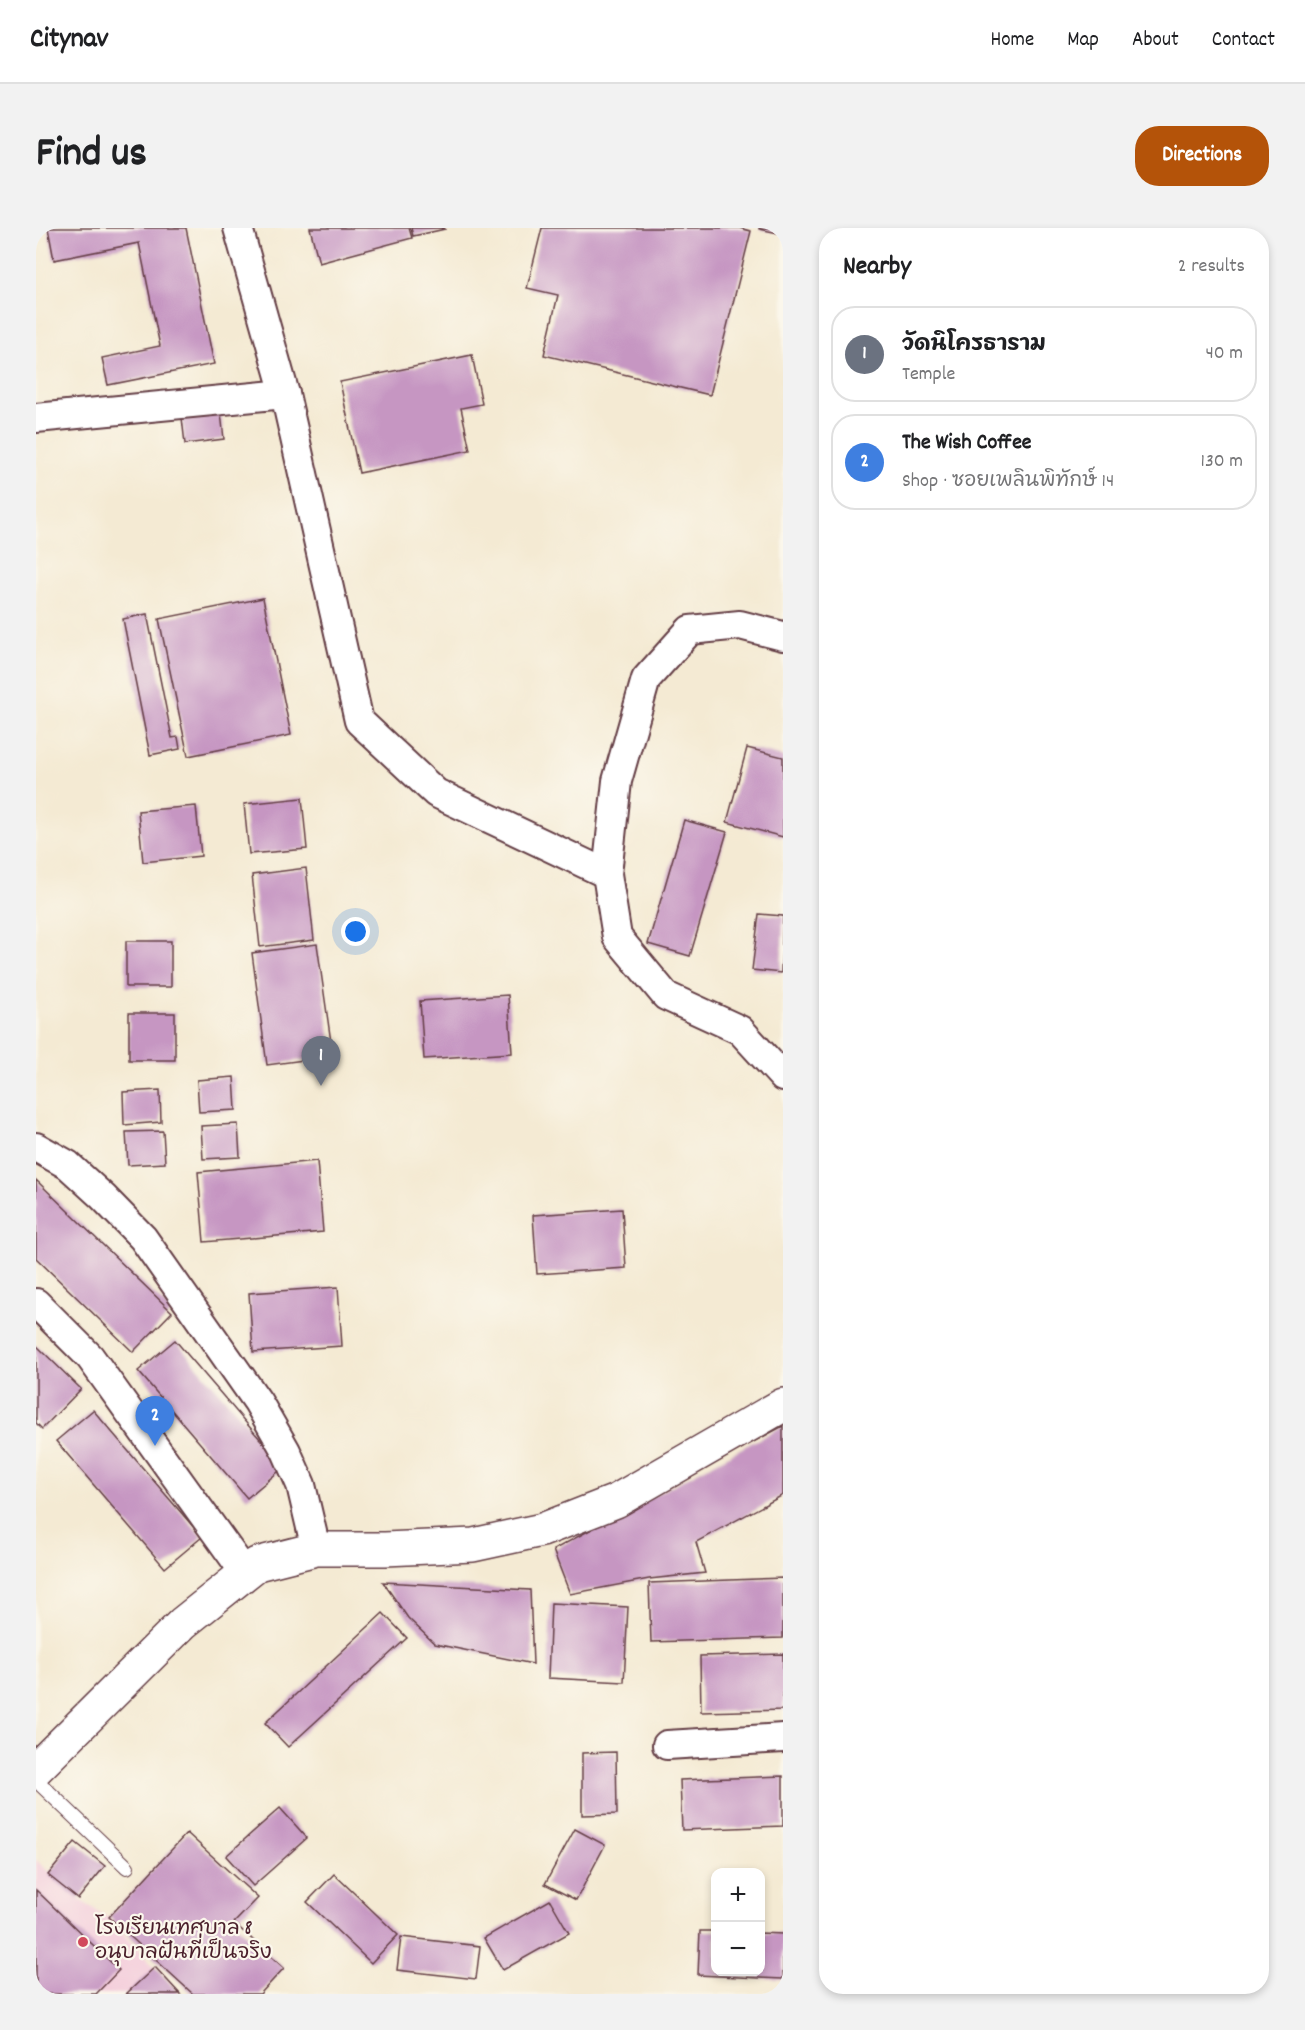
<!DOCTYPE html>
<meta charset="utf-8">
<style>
:root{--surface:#fff;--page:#f2f2f2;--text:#202124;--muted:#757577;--line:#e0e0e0;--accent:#b45309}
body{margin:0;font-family:Dekko,"Playpen Sans Thai",sans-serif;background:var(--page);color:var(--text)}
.controls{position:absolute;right:18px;bottom:18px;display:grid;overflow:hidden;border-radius:12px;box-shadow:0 3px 9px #0003}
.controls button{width:54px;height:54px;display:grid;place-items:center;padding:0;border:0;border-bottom:2px solid var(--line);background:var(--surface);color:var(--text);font:30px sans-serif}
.you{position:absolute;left:320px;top:704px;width:21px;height:21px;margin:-15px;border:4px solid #fff;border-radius:50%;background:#1a73e8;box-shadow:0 0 0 9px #1a73e833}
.badge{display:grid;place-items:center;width:39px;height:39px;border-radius:50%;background:var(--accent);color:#fff;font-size:20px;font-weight:700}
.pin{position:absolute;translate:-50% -50px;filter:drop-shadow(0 2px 3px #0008)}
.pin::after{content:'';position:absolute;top:32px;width:21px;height:18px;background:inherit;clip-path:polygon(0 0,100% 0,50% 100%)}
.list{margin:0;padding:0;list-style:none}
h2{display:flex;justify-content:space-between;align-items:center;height:78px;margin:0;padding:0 24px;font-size:26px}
h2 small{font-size:20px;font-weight:400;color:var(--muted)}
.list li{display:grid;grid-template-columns:39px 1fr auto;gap:18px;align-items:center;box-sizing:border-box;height:96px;margin:0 12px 12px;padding:0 12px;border:2px solid var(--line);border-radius:24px}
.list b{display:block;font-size:22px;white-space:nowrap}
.list p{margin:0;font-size:20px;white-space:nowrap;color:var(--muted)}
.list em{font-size:20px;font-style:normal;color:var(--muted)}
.map{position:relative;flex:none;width:747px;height:1766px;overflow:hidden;border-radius:24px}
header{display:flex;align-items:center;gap:36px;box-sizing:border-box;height:84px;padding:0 30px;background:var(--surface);border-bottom:2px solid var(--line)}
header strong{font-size:28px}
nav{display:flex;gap:33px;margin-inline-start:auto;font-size:21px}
.intro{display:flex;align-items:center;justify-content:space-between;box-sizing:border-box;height:144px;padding:0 36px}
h1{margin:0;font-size:42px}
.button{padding:15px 27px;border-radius:24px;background:var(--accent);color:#fff;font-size:21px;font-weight:700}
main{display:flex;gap:36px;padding:0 36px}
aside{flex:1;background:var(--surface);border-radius:24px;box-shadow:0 3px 9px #0003}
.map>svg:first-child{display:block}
.built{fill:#f4cfdc}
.building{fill:#c696c2}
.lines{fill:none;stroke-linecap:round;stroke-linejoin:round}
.service-casing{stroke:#643d44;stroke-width:16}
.minor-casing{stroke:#643d44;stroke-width:32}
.tertiary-casing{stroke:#643d44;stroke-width:36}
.service{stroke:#fff;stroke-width:14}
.minor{stroke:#fff;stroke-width:28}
.tertiary{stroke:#fff;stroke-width:33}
.poi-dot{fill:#d1495b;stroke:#fbf7ec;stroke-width:2}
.labels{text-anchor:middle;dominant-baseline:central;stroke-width:4.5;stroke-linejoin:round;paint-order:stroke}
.poi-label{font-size:21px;fill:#4a1f2b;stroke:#fbf7ec;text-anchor:start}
</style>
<header>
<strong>Citynav</strong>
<nav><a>Home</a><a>Map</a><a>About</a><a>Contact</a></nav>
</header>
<div class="intro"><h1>Find us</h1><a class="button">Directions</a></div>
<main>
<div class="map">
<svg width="747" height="1766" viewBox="0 0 747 1766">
<rect width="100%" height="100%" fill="#fbf7ec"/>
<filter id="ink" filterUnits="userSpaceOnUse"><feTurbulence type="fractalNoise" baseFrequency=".0167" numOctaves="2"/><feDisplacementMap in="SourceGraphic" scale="12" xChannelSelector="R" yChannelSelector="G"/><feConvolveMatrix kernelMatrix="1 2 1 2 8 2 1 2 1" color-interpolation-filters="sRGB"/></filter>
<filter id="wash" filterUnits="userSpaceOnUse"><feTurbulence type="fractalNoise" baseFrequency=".008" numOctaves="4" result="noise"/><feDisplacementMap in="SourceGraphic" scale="24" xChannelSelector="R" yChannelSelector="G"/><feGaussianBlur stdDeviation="1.35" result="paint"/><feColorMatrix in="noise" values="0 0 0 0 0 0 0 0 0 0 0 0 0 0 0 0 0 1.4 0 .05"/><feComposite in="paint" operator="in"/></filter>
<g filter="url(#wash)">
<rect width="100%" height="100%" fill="#f4ead3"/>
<polygon class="built" points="0,1632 42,1671 71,1689 144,1766 0,1766"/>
<g id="blocks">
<g class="building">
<polygon points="12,0 150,0 178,136 72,157 66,130 124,118 103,15 18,32"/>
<polygon points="274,0 373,0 376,10 283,35"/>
<polygon points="375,0 408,0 409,1 377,8"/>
<polygon points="506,0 703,0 715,3 674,167 508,127 522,67 491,60"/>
<polygon points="723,0 747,0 747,6 723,1"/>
<polygon points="436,127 446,176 425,180 434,222 323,245 304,154"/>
<polygon points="185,185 188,211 149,216 146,190"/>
<polygon points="227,370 255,507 152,528 123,391"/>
<polygon points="111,386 136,510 142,509 144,521 114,527 87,391"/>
<polygon points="711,520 747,529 747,609 691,594"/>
<polygon points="266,570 271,621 213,626 208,576"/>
<polygon points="160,578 165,628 107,634 102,583"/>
<polygon points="648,592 691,604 654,728 612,716"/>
<polygon points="270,640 278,712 224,719 216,647"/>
<polygon points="723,686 747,688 745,745 716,742"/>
<rect x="90" y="713" width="45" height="46"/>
<polygon points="281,716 297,828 231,837 216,725"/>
<polygon points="472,767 476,825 388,831 384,773"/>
<rect x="93" y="785" width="46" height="47"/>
<polygon points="198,849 200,882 163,884 161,852"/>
<polygon points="124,862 125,894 88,897 87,864"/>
<polygon points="202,896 204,929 167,931 165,898"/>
<polygon points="127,903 129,935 92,937 90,904"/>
<polygon points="281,933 287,1004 168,1014 162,944"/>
<polygon points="0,952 136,1084 97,1124 0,1030"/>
<polygon points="586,981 590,1040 501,1046 497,987"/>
<polygon points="302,1059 306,1118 217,1124 213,1065"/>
<polygon points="139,1112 248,1239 211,1270 102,1143"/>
<polygon points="0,1117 45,1161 6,1201 0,1195"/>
<polygon points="57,1182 166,1309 129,1340 20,1213"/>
<polygon points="747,1198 747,1267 660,1314 669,1345 613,1351 534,1366 517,1322"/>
<polygon points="747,1350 747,1410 615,1414 613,1355"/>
<polygon points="347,1354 494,1362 497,1436 399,1416 372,1390"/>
<polygon points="515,1375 592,1379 588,1454 512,1450"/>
<polygon points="347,1385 371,1410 252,1519 229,1495"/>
<polygon points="747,1426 747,1482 665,1484 664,1428"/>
<polygon points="580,1524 581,1586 546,1587 546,1525"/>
<polygon points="747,1548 747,1598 646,1602 644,1552"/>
<polygon points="244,1580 271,1610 217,1658 190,1628"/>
<polygon points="539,1601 569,1617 540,1672 509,1656"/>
<polygon points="151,1605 222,1670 198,1695 248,1740 224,1766 157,1766 73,1689"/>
<polygon points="39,1614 69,1638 42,1671 12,1647"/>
<polygon points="298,1646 362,1707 335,1735 271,1674"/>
<polygon points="0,1662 83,1742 60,1766 0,1766"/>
<polygon points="514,1672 533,1705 467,1742 448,1710"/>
<polygon points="664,1703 680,1703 680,1744 724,1744 724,1705 747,1706 747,1751 662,1747"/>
<polygon points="365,1709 444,1718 440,1751 361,1742"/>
<polygon points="119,1739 144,1766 90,1766"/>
</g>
</g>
</g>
<g filter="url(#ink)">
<use href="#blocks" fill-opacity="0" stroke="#643d44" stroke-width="1.5"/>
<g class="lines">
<g class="service-casing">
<polyline id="service" points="0,1552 91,1639"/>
</g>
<g class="minor-casing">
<g id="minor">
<polyline points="202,0 249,166 323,493 400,565 571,646"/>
<polyline points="0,190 249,166"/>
<polyline points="747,408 704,397 654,402 610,451 581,553 571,646 581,709 630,768 704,802 747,849"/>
<polyline points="0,919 32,937 67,969 107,1010 222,1174 250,1223 265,1257 280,1321"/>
<polyline points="0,1075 54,1129 209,1345"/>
<polyline points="631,1517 747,1510"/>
</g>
</g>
<g class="tertiary-casing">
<polyline id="tertiary" points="0,1541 147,1395 221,1336 280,1321 349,1321 437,1317 506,1302 580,1273 747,1177"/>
</g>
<use href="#service" class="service"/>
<use href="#minor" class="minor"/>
<use href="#tertiary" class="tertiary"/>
</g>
</g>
<circle class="poi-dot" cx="47" cy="1714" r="6"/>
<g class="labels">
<g class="poi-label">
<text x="59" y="1702">โรงเรียนเทศบาล 8<tspan x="59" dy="24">อนุบาลฝันที่เป็นจริง</tspan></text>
</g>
</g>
</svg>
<div class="controls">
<button>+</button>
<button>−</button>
</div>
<div class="you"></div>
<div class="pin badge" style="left:285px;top:858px;background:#6b7280">1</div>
<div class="pin badge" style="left:119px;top:1218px;background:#3f7fe0">2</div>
</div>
<aside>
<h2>Nearby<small>2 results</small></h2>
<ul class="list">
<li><span class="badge" style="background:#6b7280">1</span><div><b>วัดนิโครธาราม</b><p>Temple</p></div><em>40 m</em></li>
<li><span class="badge" style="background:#3f7fe0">2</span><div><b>The Wish Coffee</b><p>Shop · ซอยเพลินพิทักษ์ 14</p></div><em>130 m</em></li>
</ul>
</aside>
</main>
